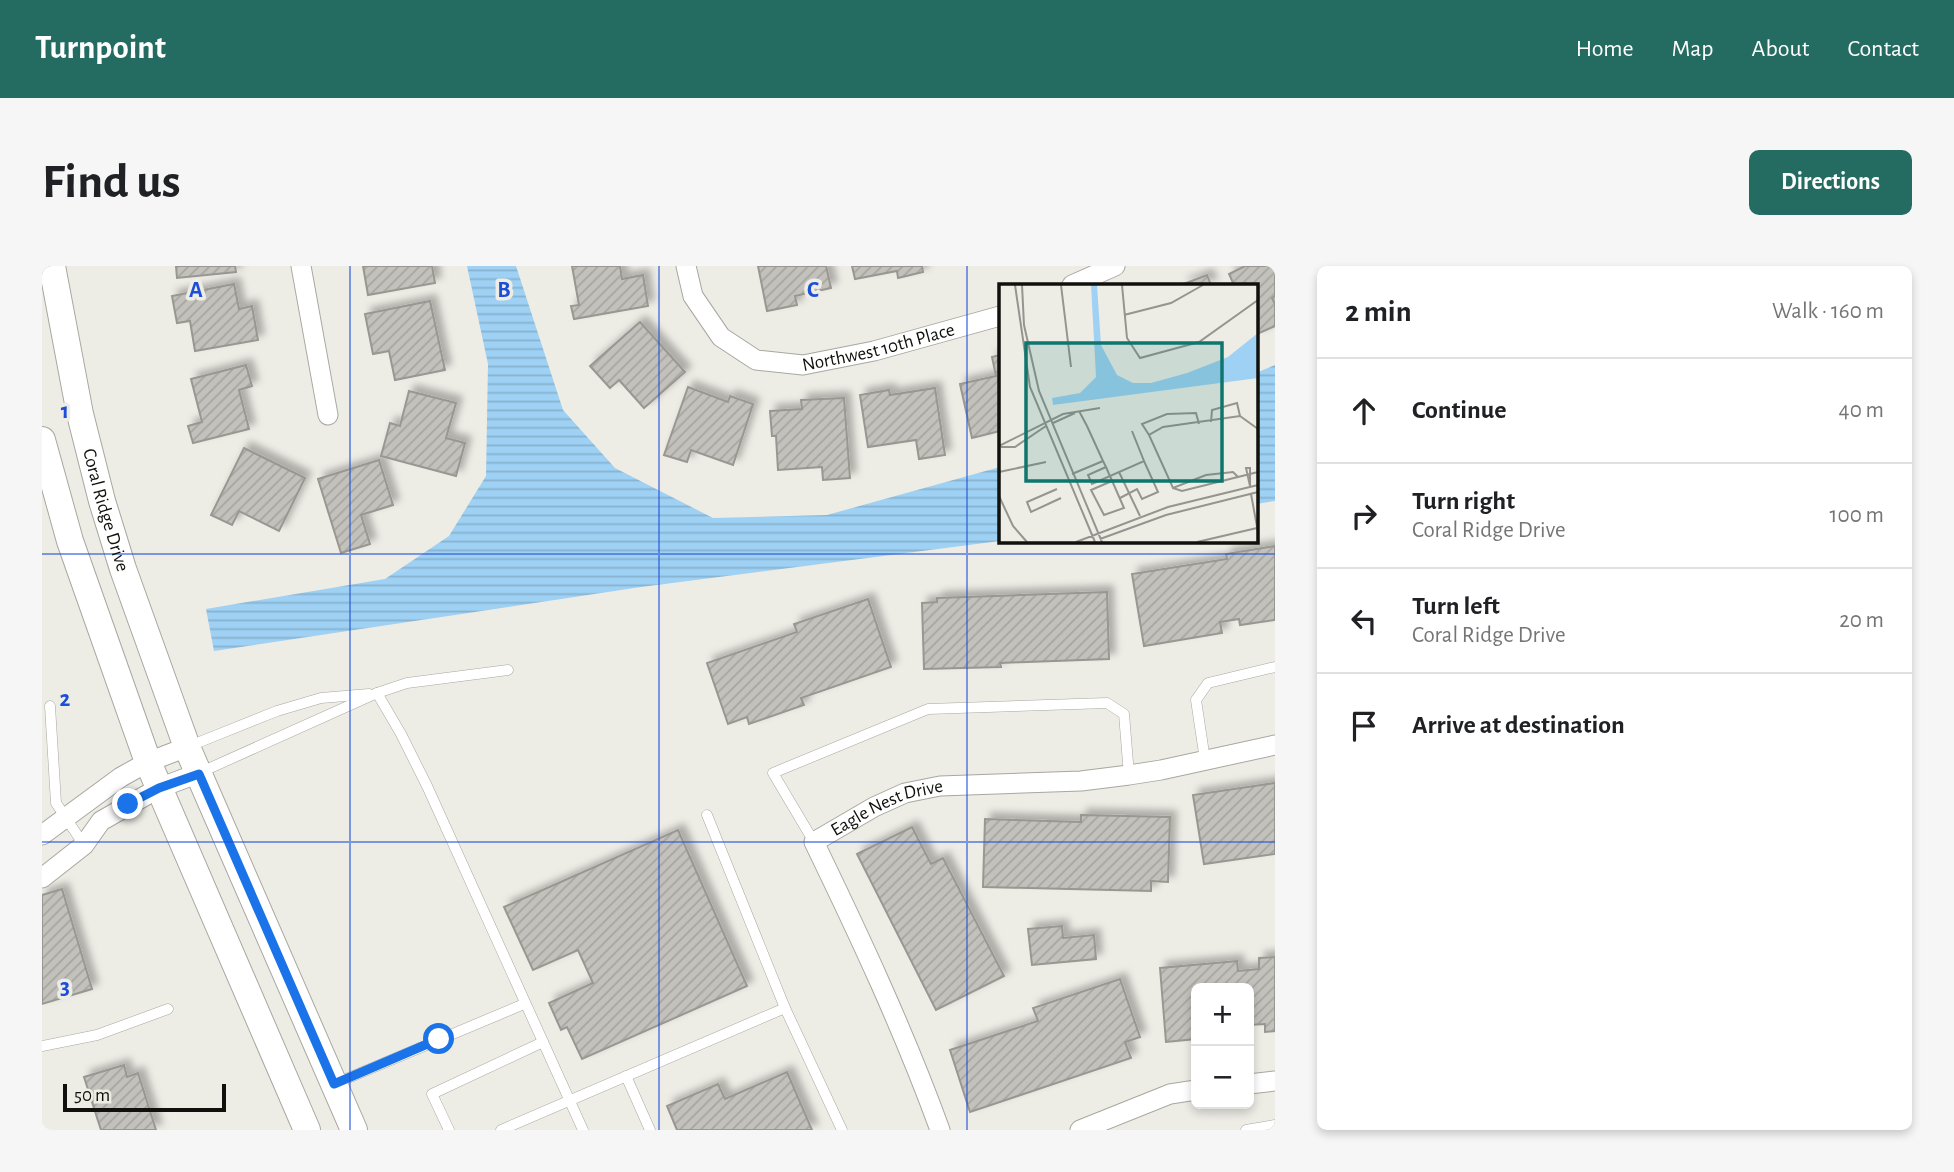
<!DOCTYPE html>
<meta charset="utf-8">
<style>
:root{--surface:#fff;--page:#f6f6f6;--text:#202124;--muted:#757577;--line:#e0e0e0;--accent:#246c62}
body{margin:0;font-family:"Alegreya Sans",sans-serif;background:var(--page);color:var(--text)}
.controls{position:absolute;right:21px;bottom:21px;display:grid;overflow:hidden;border-radius:10px;box-shadow:0 4px 10px #0003}
.controls button{width:63px;height:63px;display:grid;place-items:center;padding:0;border:0;border-bottom:2px solid var(--line);background:var(--surface);color:var(--text);font:35px sans-serif}
.scale{position:absolute;left:21px;bottom:18px;width:163px;box-sizing:border-box;padding-left:7px;border:4px solid #10100d;border-top:0;font-size:19px;line-height:24px;white-space:nowrap;color:#10100d;-webkit-text-stroke:5px #edece5;paint-order:stroke}
.stop{position:absolute;width:21px;height:21px;margin:-16px;border:5px solid #1a73e8;border-radius:50%;background:#fff}
.stop.end{background:#1a73e8;border-color:#fff;box-shadow:0 2px 7px #0008}
.list{margin:0;padding:0;list-style:none}
h2{display:flex;justify-content:space-between;align-items:center;height:91px;margin:0;padding:0 28px;font-size:30px}
h2 small{font-size:23px;font-weight:400;color:var(--muted)}
.list li{display:grid;grid-template-columns:46px 1fr auto;gap:21px;align-items:center;box-sizing:border-box;height:105px;padding:0 28px;border-top:2px solid var(--line)}
.list b{display:block;font-size:26px;white-space:nowrap}
.list p{margin:0;font-size:23px;white-space:nowrap;color:var(--muted)}
.list em{font-size:23px;font-style:normal;color:var(--muted)}
.icon{flex:none;width:38px;height:38px;fill:none;stroke:currentColor;stroke-width:2;stroke-linecap:round;stroke-linejoin:round}
.map{position:relative;flex:none;width:1233px;height:864px;overflow:hidden;border-radius:10px}
header{display:flex;align-items:center;gap:42px;box-sizing:border-box;height:98px;padding:0 35px;background:var(--accent);color:#fff}
header strong{font-size:33px}
nav{display:flex;gap:38px;margin-inline-start:auto;font-size:24px}
.intro{display:flex;align-items:center;justify-content:space-between;box-sizing:border-box;height:168px;padding:0 42px}
h1{margin:0;font-size:49px}
.button{padding:18px 32px;border-radius:10px;background:var(--accent);color:#fff;font-size:24px;font-weight:700}
main{display:flex;gap:42px;padding:0 42px}
aside{flex:1;background:var(--surface);border-radius:10px;box-shadow:0 4px 10px #0003}
.map>svg:first-child{display:block}
.water{fill:url(#water-rules)}
.building{fill:url(#building-hatch);stroke:#999791;stroke-width:2;filter:url(#shadow)}
.lines{fill:none;stroke-linecap:round;stroke-linejoin:round}
.lane-casing{stroke:#a8a7a0;stroke-width:11}
.street-casing{stroke:#a8a7a0;stroke-width:21}
.secondary-casing{stroke:#a8a7a0;stroke-width:28}
.lane{stroke:#fff;stroke-width:10}
.street{stroke:#fff;stroke-width:19}
.secondary{stroke:#fff;stroke-width:26}
.route{stroke:#1a73e8;stroke-width:9}
.grid{fill:none;stroke:#1d4ed8;stroke-width:2;stroke-opacity:0.55}
.labels{text-anchor:middle;dominant-baseline:central;stroke-width:7;stroke-linejoin:round;paint-order:stroke}
.street-label{font-size:19px;fill:#10100d;stroke:#edece5}
.inset-road{fill:none;stroke:#95948f;stroke-width:2}
.view{fill:#0f766e;fill-opacity:0.15;stroke:#0f766e;stroke-width:3.5}
.inset-edge{fill:none;stroke:#10100d;stroke-width:3.5}
.grid-label{font-size:23px;text-anchor:middle;font-weight:bold;fill:#1d4ed8;stroke:#edece5;stroke-width:7;stroke-linejoin:round;paint-order:stroke}
</style>
<header>
<strong>Turnpoint</strong>
<nav><a>Home</a><a>Map</a><a>About</a><a>Contact</a></nav>
</header>
<div class="intro"><h1>Find us</h1><a class="button">Directions</a></div>
<main>
<div class="map">
<svg width="1233" height="864" viewBox="0 0 1233 864">
<defs>
<pattern id="water-rules" width="6" height="5" patternUnits="userSpaceOnUse" patternTransform="scale(1.75)"><rect width="6" height="5" fill="#9ed1f3"/><path d="M0 2.5h6" fill="none" stroke="#87b2cf"/></pattern>
<pattern id="building-hatch" width="6" height="6" patternUnits="userSpaceOnUse" patternTransform="scale(1.75)"><rect width="6" height="6" fill="#c3c1bb"/><path d="M-1 1l2-2M0 6l6-6M5 7l2-2" fill="none" stroke="#a6a5a0"/></pattern>
<filter id="shadow"><feDropShadow dx="6" dy="-6" stdDeviation="3.5" flood-color="#0004"/></filter>
</defs>
<rect width="100%" height="100%" fill="#edece5"/>
<g class="water">
<path d="M425 0H474L521 144 573 202 671 252 785 249 958 201V275L599 321 172 385 164 343 343 313 407 270 444 210 446 98Z"/>
<path d="M1233 99V235L1214 238V107Z"/>
</g>
<g class="building">
<path d="M134 0H193L194 6 135 12Z"/>
<path d="M321 0H390L393 17 326 29Z"/>
<path d="M530 0H578L580 13 601 9 606 40 532 53 529 40 537 39Z"/>
<path d="M716 0H784L789 22 753 30 755 39 725 45Z"/>
<path d="M810 0H880L881 6 856 12 855 5 813 13Z"/>
<path d="M1203 0H1233V30L1230 32 1233 38V60L1215 68 1214 19H1192L1187 8Z"/>
<path d="M1165 9 1169 19H1139Z"/>
<path d="M192 18 197 43 210 40 216 74 153 85 148 55 135 57 130 30Z"/>
<path d="M388 35 403 104 353 114 347 85 331 88 323 48Z"/>
<path d="M598 56 643 106 602 142 577 114 568 122 548 100Z"/>
<path d="M958 89V165L930 172 918 118 954 110 950 91Z"/>
<path d="M204 99 210 120 197 124 207 163 151 177 146 160 160 156 149 113Z"/>
<path d="M646 121 686 136 688 130 711 138 691 199 649 184 645 196 622 189Z"/>
<path d="M893 122 903 189 877 193 874 174 826 181 818 129 847 124 848 129Z"/>
<path d="M367 125 414 137 404 172 423 177 414 210 339 190 348 157 358 160Z"/>
<path d="M802 132 808 212 781 214 780 201 736 204 734 170H730L728 145 760 143 759 134Z"/>
<path d="M202 182 263 212 237 265 197 245 190 259 169 249Z"/>
<path d="M337 194 351 239 319 249 328 278 299 287 276 213Z"/>
<path d="M1233 280V354L1198 359 1197 353 1178 356 1180 367 1102 380 1090 308 1185 293 1184 288Z"/>
<path d="M1065 326 1067 393 958 397 959 401 882 403 880 337 895 336V332Z"/>
<path d="M826 333 849 401 759 432 762 439 707 458 705 451 686 458 665 397 755 366 752 358Z"/>
<path d="M1233 517V588L1162 598 1151 529Z"/>
<path d="M1039 549 1128 551 1126 616 1109 615V625L941 621 943 553 1039 556Z"/>
<path d="M870 561 889 598 901 592 962 710 894 744 815 588Z"/>
<path d="M636 564 705 720 540 793 525 761 519 764 507 737 551 717 536 684 491 704 462 641Z"/>
<path d="M20 623 50 723 0 738V629Z"/>
<path d="M1020 660 1021 672 1052 669 1054 693 990 699 986 663Z"/>
<path d="M1233 691V765L1223 766V758L1207 759V722H1154V773L1124 776 1118 702 1195 695 1196 705 1217 703V692Z"/>
<path d="M1078 713 1098 771 1083 776 1089 792 928 846 908 784 996 755 991 742Z"/>
<path d="M82 799 85 811 96 807 114 864H59L42 811Z"/>
<path d="M745 806 770 864H635L625 840 676 818 683 833Z"/>
</g>
<g class="lines">
<defs>
<g id="lane">
<path d="M335 427 359 468 385 520 541 864"/>
<path d="M8 440 14 537 42 579"/>
<path d="M145 481 235 445 279 432 327 428"/>
<path d="M1163 494 1154 434 1166 417 1233 401"/>
<path d="M157 507 335 427 365 417 466 404"/>
<path d="M665 549 743 742"/>
<path d="M772 576 731 507 886 443 1065 437 1082 448 1087 509"/>
<path d="M0 780 55 769 126 743"/>
<path d="M584 810 608 864"/>
<path d="M292 818 482 738"/>
<path d="M407 864 390 828 501 776"/>
<path d="M459 864 743 742 800 864"/>
<path d="M1204 864 1233 859"/>
</g>
<g id="street">
<path d="M259 0 286 149"/>
<path id="s1" d="M644 0 651 30 679 71 714 94 761 99 832 85 958 50"/>
<path d="M1030 19 1073 0"/>
<path d="M0 569 79 511 106 496 145 481"/>
<path d="M0 612 42 579 59 555 117 522 157 507"/>
<path d="M1207 818 1233 815"/>
<path id="s2" d="M898 864C862 765 818 671 772 576L832 541 863 527 898 520 1039 515 1087 509 1119 504 1233 479"/>
<path d="M1038 864 1128 828 1154 824"/>
</g>
<g id="secondary">
<path id="s3" d="M10 0 38 148 60 235 81 303 145 481 312 864"/>
<path d="M0 174 28 275 106 496 265 864"/>
</g>
</defs>
<use href="#lane" class="lane-casing"/>
<use href="#street" class="street-casing"/>
<use href="#secondary" class="secondary-casing"/>
<use href="#lane" class="lane"/>
<use href="#street" class="street"/>
<use href="#secondary" class="secondary"/>
</g>
<g class="lines">
<path class="route" d="M86 538 117 522 157 508 292 818 397 773"/>
</g>
<path class="grid" d="M308 0V864M617 0V864M925 0V864M0 288H1233M0 576H1233"/>
<g class="labels">
<g class="street-label">
<text stroke="none"><textPath href="#s1" startOffset="247">Northwest 10th Place</textPath></text>
<text stroke="none"><textPath href="#s3" startOffset="250">Coral Ridge Drive</textPath></text>
<text stroke="none"><textPath href="#s2" startOffset="396">Eagle Nest Drive</textPath></text>
</g>
</g>
<g transform="translate(957 18)">
<rect width="259" height="259" fill="#edece5"/>
<path d="M92 1H98L102 61 118 91 134 99H152L188 89 229 73 259 49V94L54 121 53 114 81 109 97 93Z" fill="#9ed1f3"/>
<path class="inset-road" d="M16 1 31 103 96 258M23 1 25 41 40 107 103 258M62 1 72 83M123 1 128 54 141 74 200 58 259 16M125 31 172 19 204 1M80 127 88 142 104 177 107 183 110 190 111 192 125 224 105 231 92 206 113 197M212 138 213 126 238 119 241 132M54 139 76 129M133 147 145 177M150 151 143 140 168 130 197 129 200 140M0 162 64 130 101 124M2 163H16L47 142M107 183 89 191 93 200 145 177 159 208 143 215 138 205 121 214M0 188 47 178M120 188 141 232M73 190 104 177M239 193 234 188 207 191 174 204 150 151 164 143 241 132 259 145M251 202 247 184H251V203M174 204 183 207 259 188M58 205 28 218 32 228 62 214M252 210 259 248M0 212 14 242 28 258M101 255 167 231 259 208M77 258 169 223 259 201M198 258 258 244"/>
<path class="view" d="M27 59H223V197H27Z"/>
<rect width="259" height="259" class="inset-edge"/>
</g>
<g class="grid-label">
<text x="154" y="31">A</text>
<text x="462" y="31">B</text>
<text x="771" y="31">C</text>
<text x="23" y="152">1</text>
<text x="23" y="440">2</text>
<text x="23" y="728">3</text>
</g>
</svg>
<div class="controls">
<button>+</button>
<button>−</button>
</div>
<div class="scale">50 m</div>
<div class="stop" style="left:397px;top:773px"></div>
<div class="stop end" style="left:86px;top:538px"></div>
</div>
<aside>
<h2>2 min<small>Walk · 160 m</small></h2>
<ul class="list">
<li><svg class="icon" aria-label="ahead" viewBox="0 0 24 24"><path d="M12 20V5M6 11l6-6 6 6"/></svg><div><b>Continue</b></div><em>40 m</em></li>
<li><svg class="icon" aria-label="right" viewBox="0 0 24 24"><path d="M7 20v-9h11M14 6l5 5-5 5"/></svg><div><b>Turn right</b><p>Coral Ridge Drive</p></div><em>100 m</em></li>
<li><svg class="icon" aria-label="left" viewBox="0 0 24 24"><path d="M17 20v-9H6M10 6l-5 5 5 5"/></svg><div><b>Turn left</b><p>Coral Ridge Drive</p></div><em>20 m</em></li>
<li><svg class="icon" aria-label="arrive" viewBox="0 0 24 24"><path d="M6 21V4h12l-3 4 3 4H6"/></svg><div><b>Arrive at destination</b></div></li>
</ul>
</aside>
</main>
